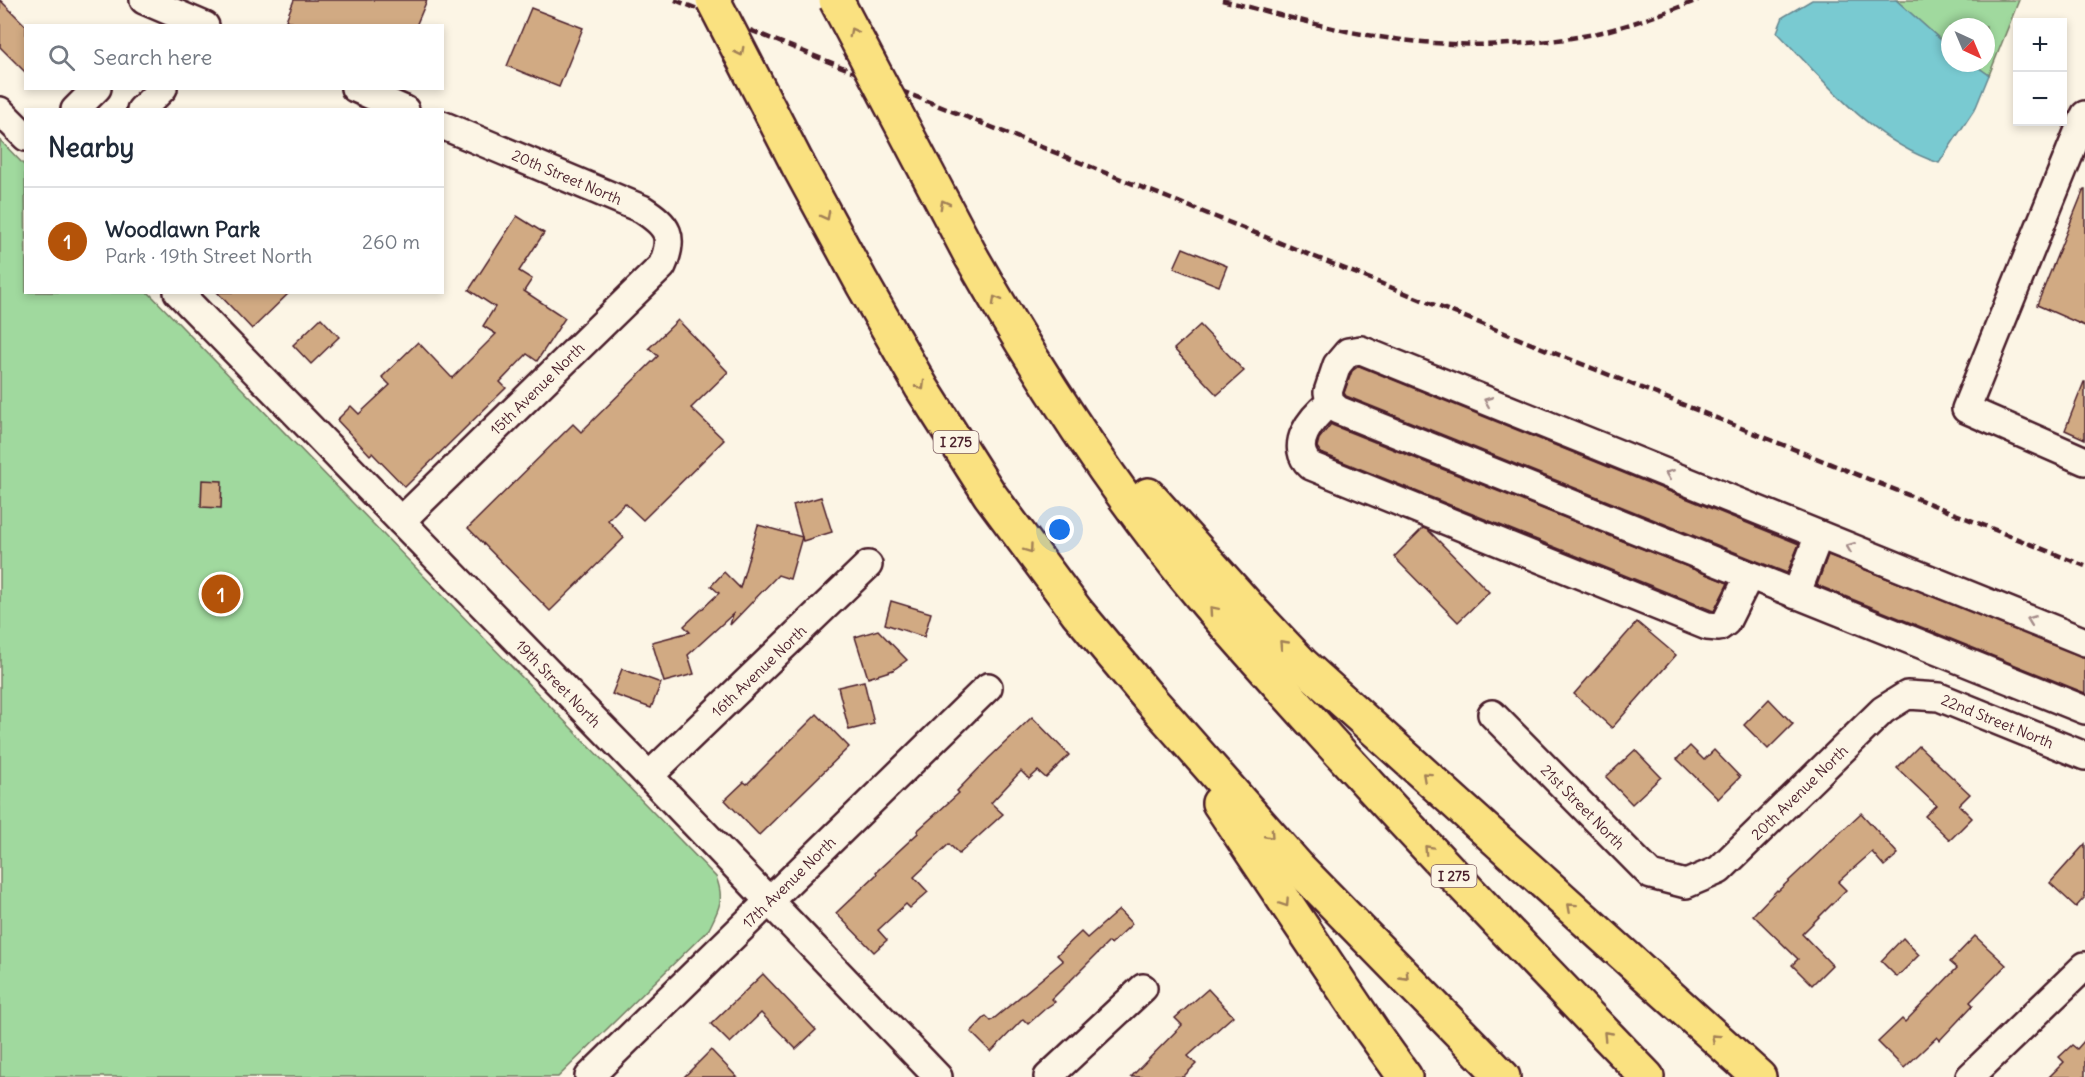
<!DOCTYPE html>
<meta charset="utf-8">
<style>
:root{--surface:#fff;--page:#f2f2f3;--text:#1f2937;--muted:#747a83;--line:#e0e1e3;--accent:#b45309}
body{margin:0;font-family:Delius,sans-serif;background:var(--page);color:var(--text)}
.controls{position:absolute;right:18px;top:18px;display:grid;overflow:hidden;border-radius:0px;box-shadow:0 3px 9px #0003}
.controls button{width:54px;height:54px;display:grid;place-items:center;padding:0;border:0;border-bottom:2px solid var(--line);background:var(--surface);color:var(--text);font:30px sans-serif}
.compass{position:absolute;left:1941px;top:18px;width:54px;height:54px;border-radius:50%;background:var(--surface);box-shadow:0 3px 9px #0003;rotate:136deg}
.you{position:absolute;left:1060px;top:530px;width:21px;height:21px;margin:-15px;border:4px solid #fff;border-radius:50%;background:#1a73e8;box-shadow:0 0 0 9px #1a73e833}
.badge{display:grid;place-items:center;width:39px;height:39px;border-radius:50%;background:var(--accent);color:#fff;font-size:20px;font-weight:700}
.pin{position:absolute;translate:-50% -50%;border:3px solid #fff;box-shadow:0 2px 6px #0006}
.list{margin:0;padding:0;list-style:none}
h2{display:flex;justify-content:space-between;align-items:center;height:78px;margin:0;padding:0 24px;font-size:26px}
h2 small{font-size:20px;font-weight:400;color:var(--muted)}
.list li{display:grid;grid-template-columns:39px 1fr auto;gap:18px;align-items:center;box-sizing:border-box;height:108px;padding:0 24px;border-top:2px solid var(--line)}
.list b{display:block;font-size:22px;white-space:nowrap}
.list p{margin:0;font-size:20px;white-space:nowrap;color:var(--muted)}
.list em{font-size:20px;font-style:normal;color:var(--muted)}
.icon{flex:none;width:33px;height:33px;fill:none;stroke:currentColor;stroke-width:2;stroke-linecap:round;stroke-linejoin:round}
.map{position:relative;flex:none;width:2085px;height:1077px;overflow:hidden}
.search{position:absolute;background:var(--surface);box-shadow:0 3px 9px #0003;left:24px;top:24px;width:420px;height:66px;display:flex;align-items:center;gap:15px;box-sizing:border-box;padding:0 21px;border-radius:0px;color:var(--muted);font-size:22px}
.panel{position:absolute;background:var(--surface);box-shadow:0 3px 9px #0003;left:24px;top:108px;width:420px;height:186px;border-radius:0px}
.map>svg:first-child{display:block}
.green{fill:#a0d99e;stroke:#757c64;stroke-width:1.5}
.water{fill:#79cad1;stroke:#66868f;stroke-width:1.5}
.building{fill:#d1aa83;stroke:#4a1f2b;stroke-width:1.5}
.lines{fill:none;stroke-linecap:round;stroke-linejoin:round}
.minor-casing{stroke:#4a1f2b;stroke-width:32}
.highway-casing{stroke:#4a1f2b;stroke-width:38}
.minor{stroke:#fcf5e5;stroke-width:27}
.highway{stroke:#fae180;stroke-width:33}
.rail{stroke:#4a1f2b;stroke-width:4.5;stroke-dasharray:9 4.5;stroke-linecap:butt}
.highway-bridge-casing{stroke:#4a1f2b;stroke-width:38;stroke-linecap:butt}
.highway-bridge{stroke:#fae180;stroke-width:33}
.oneway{stroke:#a28056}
.oneway2{stroke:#a38a88}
.labels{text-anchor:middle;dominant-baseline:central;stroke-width:6;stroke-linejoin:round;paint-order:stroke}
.shield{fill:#fcf5e5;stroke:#7f5f63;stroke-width:1.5}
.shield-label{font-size:14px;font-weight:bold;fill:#4a1f2b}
.street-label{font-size:15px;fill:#4a1f2b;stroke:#fcf5e5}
</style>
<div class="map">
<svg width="2085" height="1077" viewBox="0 0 2085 1077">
<rect width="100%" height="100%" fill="#fcf5e5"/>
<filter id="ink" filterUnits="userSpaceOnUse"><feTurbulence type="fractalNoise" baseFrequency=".0167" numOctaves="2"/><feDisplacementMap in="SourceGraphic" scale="12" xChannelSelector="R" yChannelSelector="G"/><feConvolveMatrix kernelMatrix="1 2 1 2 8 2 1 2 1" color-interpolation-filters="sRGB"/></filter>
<g filter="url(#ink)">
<g class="green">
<path d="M1896 0H2019L1989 75 1972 63H1986V27H1950V48Z"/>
<path d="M0 140 25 166 26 292 149 293 716 877C725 899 719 909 709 929L558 1077H0Z"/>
</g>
<path class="water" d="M1812 0H1896L1950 48V63H1972L1989 75 1976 107 1939 163C1873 142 1824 81 1777 32L1783 17Z"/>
<g class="building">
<path d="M0 0 26 26V73L0 47Z"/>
<path d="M294 0H427L416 26H301L286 20Z"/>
<path d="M531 8 583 28 559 87 507 66Z"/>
<path d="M2084 189H2085V326L2037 305Z"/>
<path d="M517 216 544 233 519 271 532 279 524 291 565 318 537 361 527 354 500 382 506 388 405 487 372 453 370 455 337 420 351 406 359 414 390 385 382 377 418 342 452 378 496 334 483 326 495 307 469 290Z"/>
<path d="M1183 248 1227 266 1219 286 1174 268Z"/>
<path d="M217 292H290L252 329Z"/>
<path d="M321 318 339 337 311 364 293 345Z"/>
<path d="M678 320 728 372 691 408 724 440 643 520 625 503 608 520 624 538 550 611 468 528 573 424 581 432 658 356 649 348Z"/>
<path d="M1200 325 1244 371 1217 395 1174 349Z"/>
<path d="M1359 366 1799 544 1787 573 1346 396 1344 393 1352 371Z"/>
<path d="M2084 382H2085V439L2065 430Z"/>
<path d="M1331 424 1332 425 1728 583 1714 611 1711 610 1321 453 1317 447 1319 439Z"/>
<path d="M202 480 222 481 221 508 201 507Z"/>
<path d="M821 497 832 532 803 541 793 505Z"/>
<path d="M758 525 802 537 790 579 778 575 730 625 733 614 688 655 694 674 664 682 652 642 690 632 684 626 719 593 711 586 724 572 740 588Z"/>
<path d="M1423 528 1428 530 1489 592 1458 622 1394 557Z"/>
<path d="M1828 555 2085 657V693L1817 585Z"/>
<path d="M891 601 931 613 924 637 885 624Z"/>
<path d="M1637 622 1676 655 1612 728 1574 694Z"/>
<path d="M878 630 907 660 893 670 868 678 855 637Z"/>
<path d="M622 669 661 683 651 708 612 694Z"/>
<path d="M864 681 874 724 849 730 838 687Z"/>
<path d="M1769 699 1793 724 1768 749 1744 725Z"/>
<path d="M817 714 849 747 759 835 725 800 744 782 747 784Z"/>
<path d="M1032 717 1069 755 1046 778 1038 771 1029 779 1021 771 991 803 1003 814 959 854 949 844 914 877 928 892 910 908 906 904 878 930 887 940 874 952 836 913 877 874 876 872 918 833 917 831 959 793 957 791 989 758Z"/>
<path d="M1690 746 1704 760 1714 750 1740 777 1718 799 1677 759Z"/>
<path d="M1919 746 1970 794 1959 805 1972 818 1950 840 1925 816 1936 805 1897 768Z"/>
<path d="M1635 750 1661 777 1632 804 1606 777Z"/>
<path d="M1861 813 1898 854 1884 866 1872 852 1838 882 1846 890 1802 934 1832 965 1812 985 1792 965 1798 959 1753 915 1777 890 1778 891Z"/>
<path d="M2085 844V897L2076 907 2050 883Z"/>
<path d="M1119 910 1132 924 1111 944 1109 942 1052 999 1055 1002 1046 1008 1028 1024 1023 1019 991 1052 971 1032 986 1016 991 1021 1063 961 1057 955 1081 932 1087 938Z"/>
<path d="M1975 936 2006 965 1970 1002 1973 1005 1940 1040 1937 1037 1904 1068 1878 1042 1902 1019 1905 1022 1957 968 1950 962Z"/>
<path d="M1903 938 1919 955 1897 977 1881 961Z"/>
<path d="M763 974 816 1030 796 1049 761 1013 730 1043 711 1024Z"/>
<path d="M1208 989 1233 1016 1188 1056 1196 1064 1183 1077H1131L1182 1025 1175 1018Z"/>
<path d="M2085 1040V1077H2049L2064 1062 2059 1057 2072 1045 2077 1049Z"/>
<path d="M711 1050 737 1077H684Z"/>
</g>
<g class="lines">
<defs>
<g id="minor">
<path d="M144 0 205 26"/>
<path d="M355 88 405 110"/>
<path d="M75 110 97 88"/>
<path d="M141 110 163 88"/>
<path d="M0 111 26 137"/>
<path d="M2085 115 1966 409 2085 461"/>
<path id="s1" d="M178 292 649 776 938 1077"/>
<path d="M1330 403C1311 418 1288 446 1311 466L1707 626 1719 627 1726 622 1749 576"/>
<path id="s2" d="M401 521 662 266C675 236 668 226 642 209L442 125"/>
<path d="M1796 595 1819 535"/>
<path d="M2085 642 1361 350 1348 352 1337 365 1328 392 1330 403 1338 410 2085 710"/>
<path id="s3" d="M1492 714 1651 875 1686 884 1719 870 1883 710 1907 695 1939 697 2085 756"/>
<path id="s4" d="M649 776 868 565"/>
<path id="s5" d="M589 1077 988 687"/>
<path d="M1048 1077 1143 988"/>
<path d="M1970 1077 2085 966"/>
</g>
<g id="highway">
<path d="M798 165 862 283 922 388 990 495 1077 612 1148 697 1297 866 1503 1077"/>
<path d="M971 256C1040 377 1116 495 1206 602 1244 647 1284 690 1323 734 1429 851 1538 964 1647 1077"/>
<path d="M1148 495 1253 612 1302 664 1759 1077"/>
<path d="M1219 803 1372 1031 1405 1077"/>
</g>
</defs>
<use href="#minor" class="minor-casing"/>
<use href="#highway" class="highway-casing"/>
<use href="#minor" class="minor"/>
<use href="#highway" class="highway"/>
<g class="rail">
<path d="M675 0 2085 566"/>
<path d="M1222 0C1265 11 1308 23 1351 32 1427 47 1517 50 1593 34 1629 26 1664 13 1698 0"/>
</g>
<defs>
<g id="highway-bridge">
<path d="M713 0 798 165"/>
<path d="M836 0 971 256"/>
</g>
</defs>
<use href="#highway-bridge" class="highway-bridge-casing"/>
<use href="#highway-bridge" class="highway-bridge"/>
</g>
<defs><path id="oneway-chevron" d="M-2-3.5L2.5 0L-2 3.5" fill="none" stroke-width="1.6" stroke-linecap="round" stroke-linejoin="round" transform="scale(1.5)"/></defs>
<g class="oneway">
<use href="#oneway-chevron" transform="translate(853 32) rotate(-118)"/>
<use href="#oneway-chevron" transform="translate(740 52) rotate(63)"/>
<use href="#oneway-chevron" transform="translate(944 204) rotate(-118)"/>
<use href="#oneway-chevron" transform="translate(826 216) rotate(62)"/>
<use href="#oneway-chevron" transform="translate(996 300) rotate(-120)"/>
<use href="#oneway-chevron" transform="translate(921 386) rotate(59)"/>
<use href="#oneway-chevron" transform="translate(1029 549) rotate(54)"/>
<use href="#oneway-chevron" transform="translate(1213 610) rotate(-131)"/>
<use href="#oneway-chevron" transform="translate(1283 644) rotate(-134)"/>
<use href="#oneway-chevron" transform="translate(1426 776) rotate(-138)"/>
<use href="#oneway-chevron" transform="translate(1270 835) rotate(48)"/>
<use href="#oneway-chevron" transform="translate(1428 849) rotate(-133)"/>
<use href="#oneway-chevron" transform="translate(1285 903) rotate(56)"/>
<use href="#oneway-chevron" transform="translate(1571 907) rotate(-138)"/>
<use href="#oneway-chevron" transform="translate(1405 976) rotate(46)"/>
<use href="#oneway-chevron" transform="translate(1607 1035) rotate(-134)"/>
<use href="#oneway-chevron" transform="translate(1715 1038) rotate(-138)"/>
</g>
<g class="oneway2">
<use href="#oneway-chevron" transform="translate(1488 401) rotate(-158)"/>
<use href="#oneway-chevron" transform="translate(1669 474) rotate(-158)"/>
<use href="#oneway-chevron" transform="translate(1850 547) rotate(-158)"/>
<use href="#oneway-chevron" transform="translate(2031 620) rotate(-159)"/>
</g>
</g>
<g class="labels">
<g class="shield">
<rect x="933.5" y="431" width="45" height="22" rx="4.5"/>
<rect x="1431.5" y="865" width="45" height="22" rx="4.5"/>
</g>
<g class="shield-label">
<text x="956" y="442">I 275</text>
<text x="1454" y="876">I 275</text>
</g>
<g class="street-label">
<text transform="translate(567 177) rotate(23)">20th Street North</text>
<text stroke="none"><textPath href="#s2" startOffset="190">15th Avenue North</textPath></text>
<text stroke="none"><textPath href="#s4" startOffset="152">16th Avenue North</textPath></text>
<text stroke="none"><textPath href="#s1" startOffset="546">19th Street North</textPath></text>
<text stroke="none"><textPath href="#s3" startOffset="651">22nd Street North</textPath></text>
<text stroke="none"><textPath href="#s3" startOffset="410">20th Avenue North</textPath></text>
<text stroke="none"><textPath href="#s3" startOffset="130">21st Street North</textPath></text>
<text stroke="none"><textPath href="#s5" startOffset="279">17th Avenue North</textPath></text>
</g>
</g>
</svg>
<div class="controls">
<button>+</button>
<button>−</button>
</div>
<svg class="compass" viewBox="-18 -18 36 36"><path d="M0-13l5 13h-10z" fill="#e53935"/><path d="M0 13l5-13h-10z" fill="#747a83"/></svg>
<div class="you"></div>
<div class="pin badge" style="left:221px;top:594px">1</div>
<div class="search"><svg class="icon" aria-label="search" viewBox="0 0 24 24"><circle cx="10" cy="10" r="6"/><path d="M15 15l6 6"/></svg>Search here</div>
<section class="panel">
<h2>Nearby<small></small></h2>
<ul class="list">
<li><span class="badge">1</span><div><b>Woodlawn Park</b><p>Park · 19th Street North</p></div><em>260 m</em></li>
</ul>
</section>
</div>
